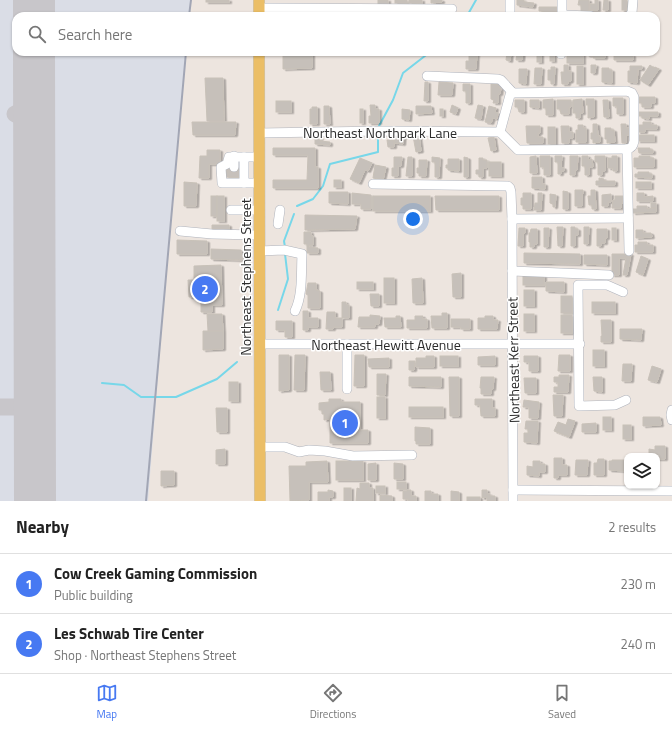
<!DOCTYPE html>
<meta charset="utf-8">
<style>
:root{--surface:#fff;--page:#f2f2f2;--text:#222;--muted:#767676;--line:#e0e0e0;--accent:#4779f2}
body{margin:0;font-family:"Titillium Web",sans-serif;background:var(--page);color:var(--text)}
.controls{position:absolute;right:12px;bottom:12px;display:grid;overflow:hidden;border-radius:8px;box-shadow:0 1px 3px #0004}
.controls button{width:36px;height:36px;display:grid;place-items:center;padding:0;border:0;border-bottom:1px solid var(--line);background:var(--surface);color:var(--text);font:20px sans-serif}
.you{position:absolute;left:413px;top:219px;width:14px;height:14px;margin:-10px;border:3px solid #fff;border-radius:50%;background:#1a73e8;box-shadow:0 0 0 6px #1a73e833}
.badge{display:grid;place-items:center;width:26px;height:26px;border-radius:50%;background:var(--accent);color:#fff;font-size:13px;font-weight:700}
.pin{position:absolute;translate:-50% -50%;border:2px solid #fff;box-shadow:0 1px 4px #0006}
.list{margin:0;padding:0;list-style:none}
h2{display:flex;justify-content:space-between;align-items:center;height:52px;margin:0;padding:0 16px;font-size:17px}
h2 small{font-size:13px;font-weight:400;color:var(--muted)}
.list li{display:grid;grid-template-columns:26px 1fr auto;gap:12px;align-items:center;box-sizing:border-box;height:60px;padding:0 16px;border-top:1px solid var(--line)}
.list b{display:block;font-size:15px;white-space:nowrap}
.list p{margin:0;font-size:13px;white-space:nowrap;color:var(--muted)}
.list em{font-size:13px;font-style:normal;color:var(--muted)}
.icon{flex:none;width:22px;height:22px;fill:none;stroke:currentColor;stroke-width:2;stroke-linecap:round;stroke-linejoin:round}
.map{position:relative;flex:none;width:672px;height:501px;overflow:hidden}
.search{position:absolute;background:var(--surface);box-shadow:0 1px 3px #0004;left:12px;right:12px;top:12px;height:44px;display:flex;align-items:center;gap:10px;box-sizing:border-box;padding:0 14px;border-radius:12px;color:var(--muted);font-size:15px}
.sheet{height:172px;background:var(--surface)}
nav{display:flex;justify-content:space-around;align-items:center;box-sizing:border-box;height:56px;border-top:1px solid var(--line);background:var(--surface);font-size:11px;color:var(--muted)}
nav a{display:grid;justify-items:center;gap:2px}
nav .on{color:var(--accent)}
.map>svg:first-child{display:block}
.airport{fill:#dadde6}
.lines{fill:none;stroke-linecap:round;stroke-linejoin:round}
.stream{stroke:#77d7e9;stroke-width:2}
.taxiway{stroke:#c8c6ca;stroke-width:17}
.runway{stroke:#c8c6ca;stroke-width:42}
.building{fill:#c6c0ba;stroke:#c8c1b8;filter:url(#shadow)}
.minor-tunnel{stroke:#c6c0bb;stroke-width:9;stroke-dasharray:9 4.5;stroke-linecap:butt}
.minor-casing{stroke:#afb3bc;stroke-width:10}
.major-casing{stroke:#c4c4c4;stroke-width:12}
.minor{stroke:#fff;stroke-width:9}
.major{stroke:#ebbe66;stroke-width:11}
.rail{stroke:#a2a6b5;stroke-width:2}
.labels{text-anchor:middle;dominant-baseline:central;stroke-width:3;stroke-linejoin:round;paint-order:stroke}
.street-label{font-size:14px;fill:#2c2c2c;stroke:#fff}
</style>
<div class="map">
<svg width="672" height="501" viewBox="0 0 672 501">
<defs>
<filter id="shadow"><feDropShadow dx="2.5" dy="1.5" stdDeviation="0" flood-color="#0004"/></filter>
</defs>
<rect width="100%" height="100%" fill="#ede5df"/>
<path class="airport" d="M0 0H191L189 16H16V52H186L173 188 148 501H0Z"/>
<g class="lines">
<g class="stream">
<path d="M467 16 476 0"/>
<path d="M379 126 393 100 403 73 430 52"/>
<path d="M297 206 313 199 323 186 330 164 378 152V137"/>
<path d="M285 247 284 241 294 214"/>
<path d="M278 310 288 279 285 254"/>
<path d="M102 383 124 385 141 397H176L217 379 237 362"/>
</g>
<g class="taxiway">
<path d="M34 88C31 103 29 108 15 114 29 119 31 127 34 141"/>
<path d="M35 380C32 393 30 401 17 407 30 413 32 420 35 433"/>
<path d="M0 407H17"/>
</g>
<g class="runway">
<path d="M34 16V0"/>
<path d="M34 52 35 501"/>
</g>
</g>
<g class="building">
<rect x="206" y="0" width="23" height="2"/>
<rect x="378" y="0" width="10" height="5"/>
<rect x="395" y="0" width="12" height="3"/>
<rect x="409" y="0" width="13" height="3"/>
<path d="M431 0H442V2L431 3Z"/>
<path d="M517 0H524V2L534 3 533 7 517 5Z"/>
<path d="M579 0H589V11H581V5H578Z"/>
<path d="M595 0H598V10H590V4H595Z"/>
<path d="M604 0H608V10H603Z"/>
<rect x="622" y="0" width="5" height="10"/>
<path d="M539 7H557V16H551V13H543V11H539Z"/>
<path d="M283 52H312V68L283 69Z"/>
<path d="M507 52H514L513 54 511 53 510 61 506 60Z"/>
<path d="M517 52H523L522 60H516Z"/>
<rect x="537" y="52" width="4" height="10"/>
<rect x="550" y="52" width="4" height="9"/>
<path d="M587 52H605V58H593V56L587 55Z"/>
<path d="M469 53H477L476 69H466V61H469Z"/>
<path d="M617 53H623V55H633V60H614V56H617Z"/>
<rect x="567" y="54" width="16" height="9"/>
<path d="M564 65H568V71H571V81L568 82V84H562L561 72H564Z"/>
<path d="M591 65H596L595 73H591Z"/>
<path d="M650 65 654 68 655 67 659 69 648 85 640 80Z"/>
<rect x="577" y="66" width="6" height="18"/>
<path d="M630 66H642V69H638L637 83 628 82V71H630Z"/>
<path d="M551 67H555L554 84H551V80H548V70H551Z"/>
<path d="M535 68H542L541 84H534Z"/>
<path d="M602 68H609V70H612V83L602 82Z"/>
<path d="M519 69H527L526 84 519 83Z"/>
<path d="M205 78H223L224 121H207Z"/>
<path d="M425 82H428V101H424Z"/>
<path d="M439 82 453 83 452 95H438Z"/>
<path d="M463 84H470V103H466V91H463Z"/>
<path d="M491 84H499V88H501L500 94H498V103H493L494 100 491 99Z"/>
<path d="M639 97H655V103H651V107H642V103H639Z"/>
<path d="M613 98H623V114H617V106H613Z"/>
<path d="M553 99V115H546V108H543V100Z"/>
<path d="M582 99 583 113H580V118H576V113H573V100Z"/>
<path d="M586 99H594V117L588 118V105H586Z"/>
<path d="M515 100H524V112H519L518 107H515Z"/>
<path d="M530 100H539V108L530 107Z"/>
<path d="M557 100H571V107H569V114H561L560 109H557Z"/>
<path d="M603 100H608L609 117H604Z"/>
<rect x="276" y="101" width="15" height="11"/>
<path d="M370 105H375V109H379V123H369V116H371Z"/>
<path d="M452 105 458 108 456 114 450 112Z"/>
<path d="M478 105 483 106 481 119 475 118Z"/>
<path d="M324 106H329L330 124H324Z"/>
<path d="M416 106H431L432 113 416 114Z"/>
<path d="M489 106 496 108 495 112 498 113 497 119 493 118 491 123 485 122Z"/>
<path d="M312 107H317V124H310V109H312Z"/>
<rect x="360" y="109" width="3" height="14"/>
<path d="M402 109 410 110 409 120 402 119Z"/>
<rect x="440" y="109" width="3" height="7"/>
<path d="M639 112H658V116H649V119L642 118V116H639Z"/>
<path d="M192 122H236L235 135H193Z"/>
<path d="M643 122H651V125H657V129H645V132H638V125H643Z"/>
<path d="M593 124H597L598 136H600V142L593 143V139H591V133H593Z"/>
<path d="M621 124H626V128H629V135H626V143H622Z"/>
<path d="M578 125H583V128H586V142H576V130H578Z"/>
<path d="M526 126H540V133H538V137H543V143H527Z"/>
<path d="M561 126H569V132H573V138H569V143H562Z"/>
<rect x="548" y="127" width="7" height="17"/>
<path d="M605 128H611V130H614L615 142 607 143V139H605Z"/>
<path d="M394 133H404L403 144 394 143Z"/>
<path d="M419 135 421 151 416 152 413 136Z"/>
<rect x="638" y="135" width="16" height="6"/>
<path d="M494 137 496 150 491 151 488 138Z"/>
<path d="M315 138H321L320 141 330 142V145L315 144Z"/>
<path d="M387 140H394V147H388Z"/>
<path d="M273 148H315V167H318V188H273V180H307L308 155H273Z"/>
<path d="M638 148H650V150H653V153H639Z"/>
<path d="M207 150H220V164H209V178H199L200 156H207Z"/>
<path d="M536 156 537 173H530V157Z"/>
<path d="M540 156H550V175H544V167H540Z"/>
<path d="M555 156H562L561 167 564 168V171H561V174H558V162H555Z"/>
<path d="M570 156H578L577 170H575V175H570Z"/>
<path d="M582 156H588V160L592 159 593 167H589V175H585V166H582Z"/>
<path d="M595 156H605V171H602V175H598V162H595Z"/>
<path d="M612 156H617V171H613V168H608V158H612Z"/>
<path d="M639 156H650V158H654V167H634V158H639Z"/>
<path d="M394 157H402L401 166H398V176H392V168H394Z"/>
<path d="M408 157H412V176H406Z"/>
<path d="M432 157 440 158 439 177H435V162H432Z"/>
<path d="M464 157 468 158V177H464Z"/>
<path d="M360 158 372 163 368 171 365 170 359 183 350 179Z"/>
<path d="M479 158H483V160H487V168H483V177H479V174H476V170H479Z"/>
<path d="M448 159H459V171L448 170V168H446V165H448Z"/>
<path d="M419 160H427L426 176H419V173H417V168H419Z"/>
<rect x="489" y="162" width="12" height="14"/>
<path d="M375 165 386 167 383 180 373 178Z"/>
<rect x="226" y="167" width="17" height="10"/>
<path d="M638 172H649V174H652V178L635 177V174H638Z"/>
<path d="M532 177H542V184H545V189L532 188Z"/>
<path d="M599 178 604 179V181H615V185H596V181H599Z"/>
<rect x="334" y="180" width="7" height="7"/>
<path d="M184 182 197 183 196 206H184Z"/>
<rect x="636" y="182" width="15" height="6"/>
<path d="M575 190H583V194H582V206H575Z"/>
<path d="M591 190H595L596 209H592V205H589L588 196H591Z"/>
<path d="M563 191 568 192V209H563Z"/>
<path d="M329 192H348V204L329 203Z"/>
<path d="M352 193 371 195V209H361V204H352Z"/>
<path d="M523 193H531V209H523V205H521V198H523Z"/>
<path d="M538 193H542L541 210H534L535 203H538Z"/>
<path d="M637 193H644V197L653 196V201H637Z"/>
<path d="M550 194 556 195 555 207H553V204L550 203Z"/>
<path d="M611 194V202H608V206H602V195Z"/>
<rect x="211" y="196" width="6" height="20"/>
<rect x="217" y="196" width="7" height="25"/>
<rect x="373" y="196" width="57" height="15"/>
<path d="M435 196H499V210H436Z"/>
<path d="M615 196H623V203H621V208H612L613 200H615Z"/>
<rect x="651" y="203" width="5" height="5"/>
<path d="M637 206H647V209L656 208V212L633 213V209H637Z"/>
<path d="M305 215 357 216 355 229 305 230Z"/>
<path d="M212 225H229V231H223L222 229H212Z"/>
<path d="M557 227H563L562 246H558Z"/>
<path d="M571 227H575V229H578V235H575V246H571Z"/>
<path d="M584 227H589L588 244H584Z"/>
<path d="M519 228H525V233H523V246H518Z"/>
<path d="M544 228H549L548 247H544Z"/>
<rect x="612" y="228" width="4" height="12"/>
<path d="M531 229H537V244H534V247H530V242H529V233H530Z"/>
<path d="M597 229H607V238H605V243H601V246H597Z"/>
<path d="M636 230H643V233H651L652 237 636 238Z"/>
<path d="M304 232H311V236H313V245H309V247L318 248V253H307V244H304Z"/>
<path d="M177 240 207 241V254H177Z"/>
<path d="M638 242H647V245H653V252H635V245H638Z"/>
<path d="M211 249 241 250 242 260 211 259Z"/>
<path d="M524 253 580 254V264L524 263Z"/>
<path d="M612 254H631L627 275H623L626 258H619V275H612Z"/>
<path d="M584 255H607V265L584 264Z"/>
<path d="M641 256 648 259 643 275 636 272Z"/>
<path d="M221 265 222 305H212V312H201V297H189L188 280H194V266Z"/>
<path d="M461 273V297H453L452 274Z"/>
<rect x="523" y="276" width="21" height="9"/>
<rect x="384" y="278" width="10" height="25"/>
<path d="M422 278 423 303H413L412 279Z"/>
<rect x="357" y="282" width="16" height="7"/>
<path d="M546 282H564V292L546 291Z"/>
<path d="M308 283H316V290L320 291V308H308V295L306 294Z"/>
<rect x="524" y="290" width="10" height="16"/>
<path d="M370 294H379V306H371Z"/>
<rect x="561" y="296" width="11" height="17"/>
<path d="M342 302H346V305H349V318H342Z"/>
<rect x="592" y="302" width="23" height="11"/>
<path d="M303 311H308V318H318V327H308V330H303Z"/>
<path d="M327 312H335V318H342V327H333V329H326Z"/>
<path d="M442 313H447V328H432L431 316H442Z"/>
<path d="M207 314H222L223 331H208Z"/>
<rect x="524" y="314" width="10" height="17"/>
<path d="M370 315 380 316 379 324H375V327H358L359 317H370Z"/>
<rect x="561" y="315" width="11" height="18"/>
<path d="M396 316H400L401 327H385L384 318H396Z"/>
<path d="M415 316H423L422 319H427V328H407V320H415Z"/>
<path d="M485 316H493V320H498L497 329H478V318H485Z"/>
<path d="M451 319H470V329H461V327H451Z"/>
<path d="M601 320H611V342H601V336H602Z"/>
<path d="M276 321H292V337H285V330H276Z"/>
<path d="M620 329H642L641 340 620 339Z"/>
<path d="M203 331H223V349L203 350Z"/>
<rect x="593" y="350" width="11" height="16"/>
<path d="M279 355H289V390L279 391Z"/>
<path d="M295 355H305L304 390H294Z"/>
<path d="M355 355H364V386H354Z"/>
<path d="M559 355H570V371H558Z"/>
<path d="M426 356H434V367H416V358H426Z"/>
<rect x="440" y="356" width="18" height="10"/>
<path d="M495 356V365H478V357Z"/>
<path d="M524 356H538V371H529V362H524Z"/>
<path d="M389 358V367H369L368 359Z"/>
<path d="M409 361H415L414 370H409Z"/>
<path d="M623 364H632L631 381H622Z"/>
<path d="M652 366 661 369 657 382 648 380Z"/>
<path d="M320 372H330L331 390H321Z"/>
<path d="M377 374H386L385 395H377Z"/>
<path d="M559 375H569L568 392H554V387H558V382H554V377H559Z"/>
<path d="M409 377H441V387L409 386Z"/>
<path d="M449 377H459V416H450Z"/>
<path d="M481 377H494L493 389H491V394H481V388H480Z"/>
<path d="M593 377H602V392L594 391Z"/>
<path d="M524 378H536V393H525Z"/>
<rect x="229" y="382" width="9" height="19"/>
<path d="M553 395H563L562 416H554Z"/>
<rect x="377" y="397" width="8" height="21"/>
<path d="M329 399H341V402H360V430H368V443H330V419L324 420V414H322V410H319V403L329 402Z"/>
<path d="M475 399H492V408H495V416H481L480 405H475Z"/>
<path d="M524 400 539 402 538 418H529V407H523Z"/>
<rect x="409" y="407" width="34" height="10"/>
<path d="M216 408H227V432H217Z"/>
<rect x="603" y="417" width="8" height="13"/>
<path d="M643 417H660L661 425 643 426Z"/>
<path d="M568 419 575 421 569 437 554 431 558 422 566 425Z"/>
<path d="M526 421H538L537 443 524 442V433H528V429H525Z"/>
<path d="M596 423V432H582V424Z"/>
<rect x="623" y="425" width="8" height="14"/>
<path d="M415 427 430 428V444H416V441H415Z"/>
<path d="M655 446H665V459H657V456H649V449L655 450Z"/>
<path d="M225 449V464H216V450Z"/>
<path d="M554 458H562V465H567V475H558V478H554Z"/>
<path d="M598 459H604V475H594V463H597Z"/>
<path d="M576 460H588L587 475H575Z"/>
<path d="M612 460H625V471L609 470V461H612Z"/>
<path d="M327 461 328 482H309V500L290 501 289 466H306V462Z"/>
<rect x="336" y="461" width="27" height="19"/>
<path d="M533 461H540V464H545V472H539V476L527 475V466L533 467Z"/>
<path d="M376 463V480H368V464Z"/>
<path d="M394 463 403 464V479H394Z"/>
<path d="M161 471H174V485L161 486Z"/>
<rect x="397" y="482" width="9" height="7"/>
<path d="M360 483H369V488H373V501H356L357 488 360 489Z"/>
<rect x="376" y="486" width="9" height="7"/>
<rect x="344" y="488" width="7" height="13"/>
<path d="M328 490 333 491V497H329V501H318V492H328Z"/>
<path d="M407 490H411V496H416V501H408V499H403V491H407Z"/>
<path d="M482 490H487V494H490V496H495V501H487V497L482 498Z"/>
<path d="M425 491H431V494H438V501H425Z"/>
<path d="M451 491 459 492V501H451Z"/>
<path d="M380 495 392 496V501H380Z"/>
<rect x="467" y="497" width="13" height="4"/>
</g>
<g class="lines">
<path class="minor-tunnel" d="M234 167V177"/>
<defs>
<g id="minor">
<path d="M510 0V16"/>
<path d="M562 0V16"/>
<path d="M259 8 452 9"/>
<path d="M562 15 591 16"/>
<path d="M629 16 632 13 633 0"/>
<path d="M561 54V52"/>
<path d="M427 76 498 79 501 80 513 93"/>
<path d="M500 132 510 95 513 93 627 91 632 93 634 97V141C633 146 632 148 627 149L629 251"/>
<path d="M500 132 518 150 627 149"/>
<path d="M259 133 383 131 500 132"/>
<path d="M244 157V183H259"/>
<path d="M234 167V156"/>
<path d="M244 183H222L221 167 227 164 229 157H259"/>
<path d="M373 184 508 186 510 188 511 192 512 219 628 218"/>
<path d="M231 210H259"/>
<path d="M512 219 513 501"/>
<path d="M278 224 280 210"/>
<path d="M180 231 212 234 259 235"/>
<path d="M259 251 284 250 302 254C301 273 303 294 295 311"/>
<path d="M512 271 609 275"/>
<path d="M623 292 607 285H578L579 406 615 405 626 400"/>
<path d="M260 344H580"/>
<path d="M347 389V344"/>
<path d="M672 410 671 415 672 420"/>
<path d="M260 447H285L299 452 309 450 325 451 353 456 412 455"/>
<path d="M513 490 672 491"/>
</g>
<g id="major">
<path d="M259 16V0"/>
<path d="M259 52 260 501"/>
</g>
</defs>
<use href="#minor" class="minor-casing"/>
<use href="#major" class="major-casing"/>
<use href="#minor" class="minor"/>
<use href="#major" class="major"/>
<g class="rail">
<path d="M189 16 191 0"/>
<path d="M146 501 186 52"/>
</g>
</g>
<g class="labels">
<g class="street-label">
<text x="380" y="132">Northeast Northpark Lane</text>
<text transform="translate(245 277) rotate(-90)">Northeast Stephens Street</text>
<text x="386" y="344">Northeast Hewitt Avenue</text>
<text transform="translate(513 360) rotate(-91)">Northeast Kerr Street</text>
</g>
</g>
</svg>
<div class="controls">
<button><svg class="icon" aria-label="layers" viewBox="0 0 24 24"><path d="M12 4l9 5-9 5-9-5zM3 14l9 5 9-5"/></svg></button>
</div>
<div class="you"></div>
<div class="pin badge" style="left:345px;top:423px">1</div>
<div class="pin badge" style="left:205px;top:289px">2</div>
<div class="search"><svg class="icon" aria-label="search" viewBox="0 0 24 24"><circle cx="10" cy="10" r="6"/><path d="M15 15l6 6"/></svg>Search here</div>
</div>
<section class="sheet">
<h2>Nearby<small>2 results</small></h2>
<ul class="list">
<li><span class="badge">1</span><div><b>Cow Creek Gaming Commission</b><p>Public building</p></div><em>230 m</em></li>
<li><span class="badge">2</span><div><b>Les Schwab Tire Center</b><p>Shop · Northeast Stephens Street</p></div><em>240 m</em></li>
</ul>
</section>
<nav>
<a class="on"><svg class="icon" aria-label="map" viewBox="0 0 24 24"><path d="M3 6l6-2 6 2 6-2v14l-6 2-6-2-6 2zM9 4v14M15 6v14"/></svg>Map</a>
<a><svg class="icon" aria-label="directions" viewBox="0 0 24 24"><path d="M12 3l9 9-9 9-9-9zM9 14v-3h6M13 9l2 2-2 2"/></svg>Directions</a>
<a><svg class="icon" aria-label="saved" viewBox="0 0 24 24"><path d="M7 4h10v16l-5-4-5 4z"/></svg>Saved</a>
</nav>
